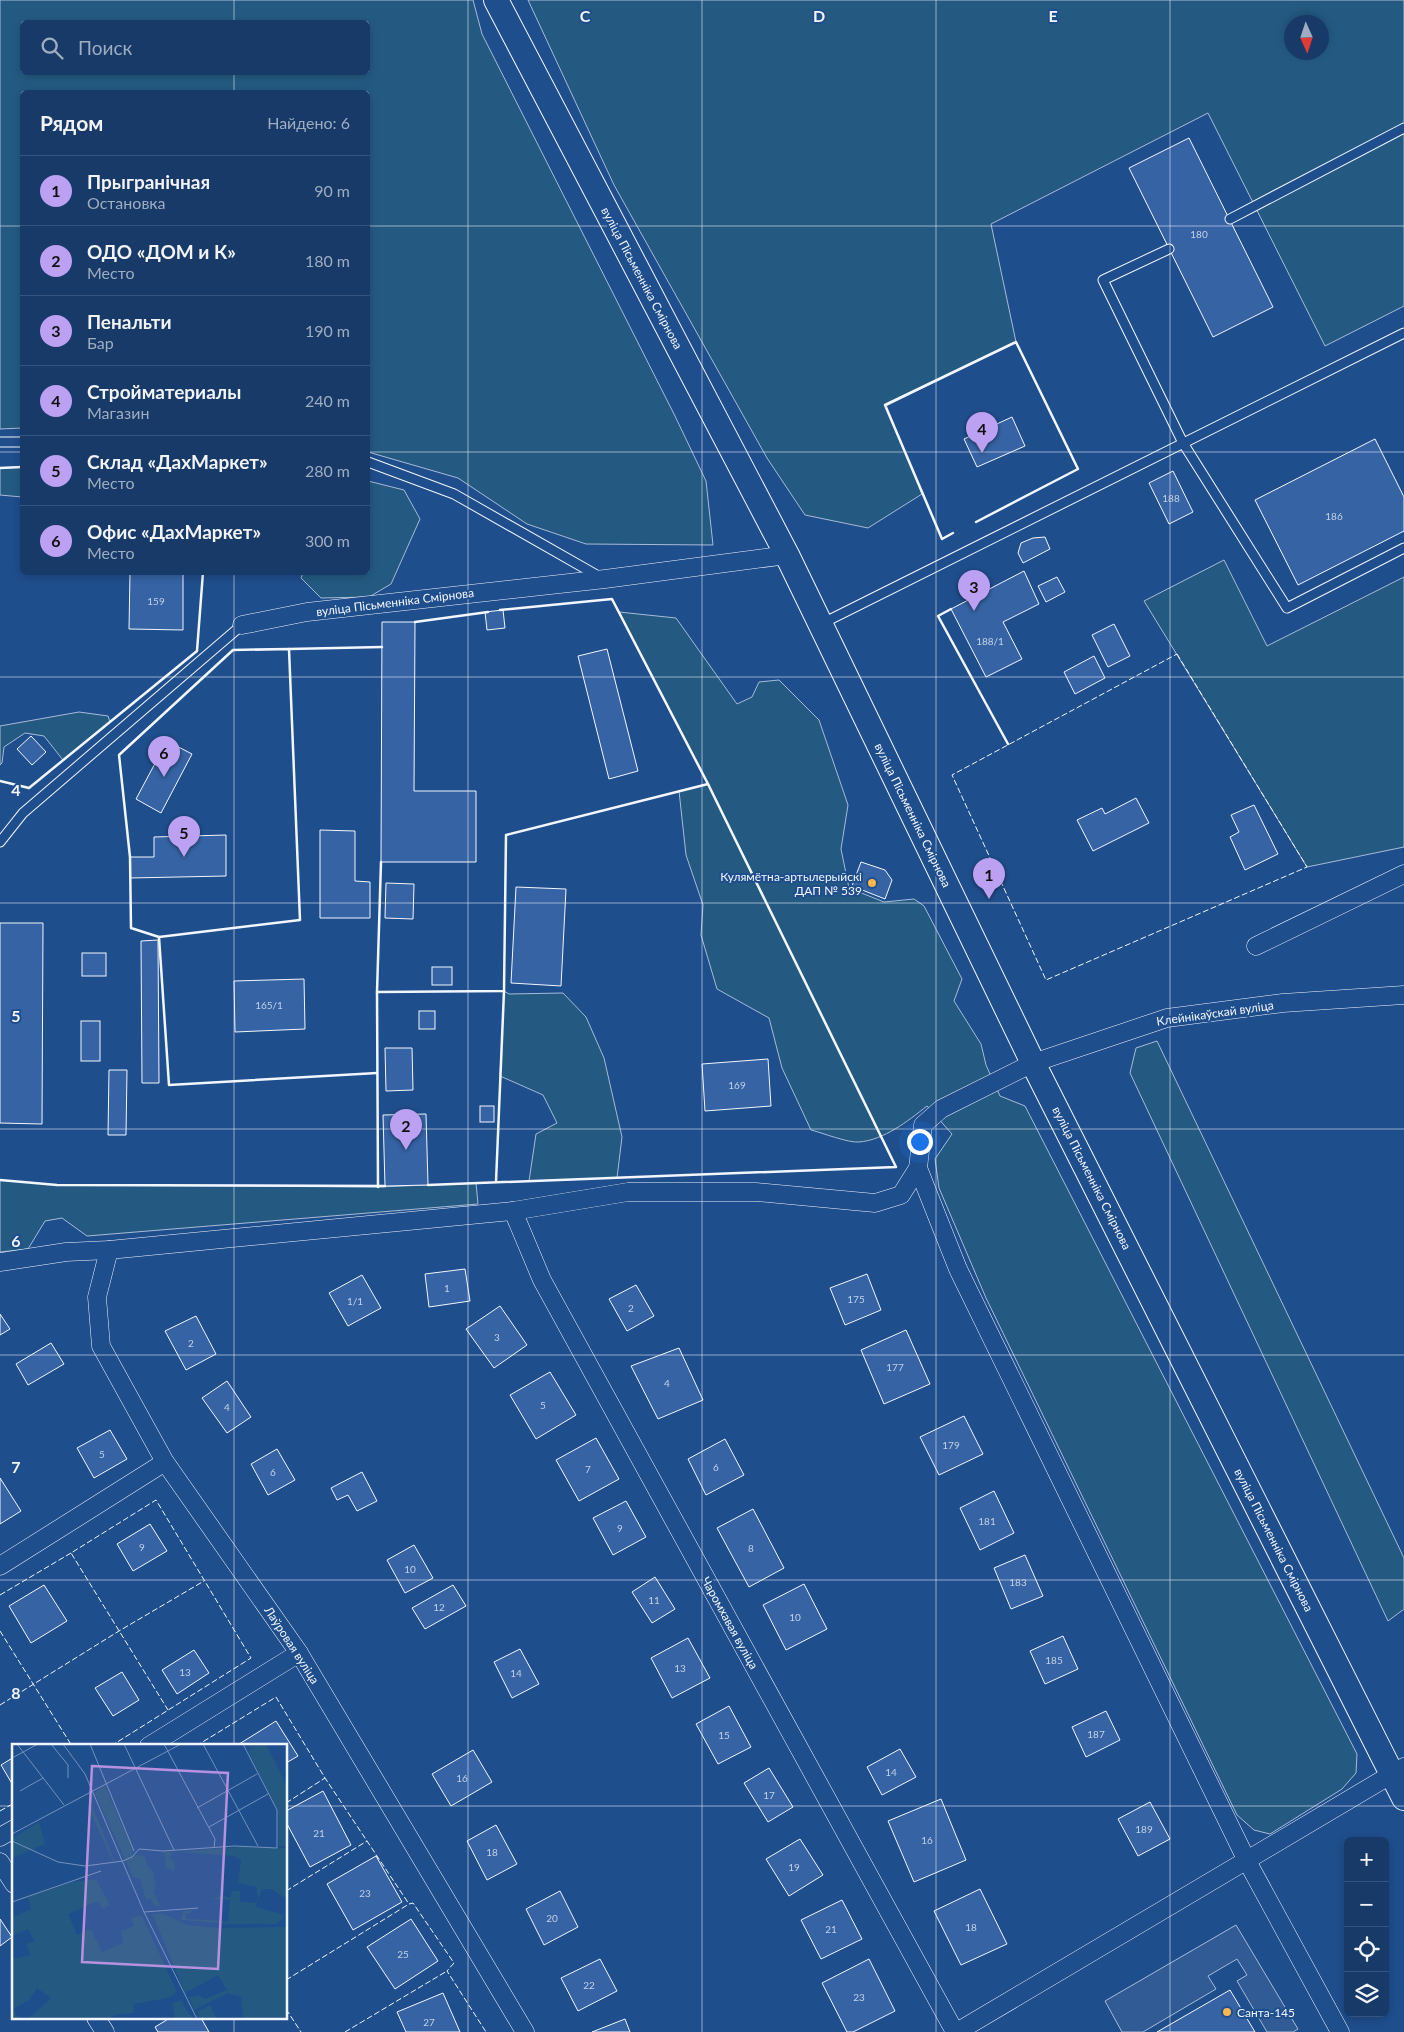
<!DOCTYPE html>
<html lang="ru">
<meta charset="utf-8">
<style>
:root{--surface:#173a69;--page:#244571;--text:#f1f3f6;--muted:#9eadc0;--line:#36547d;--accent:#bca0f2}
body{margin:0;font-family:Lato,sans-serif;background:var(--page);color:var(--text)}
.controls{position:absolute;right:15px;bottom:15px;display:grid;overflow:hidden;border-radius:8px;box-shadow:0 2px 8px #0003}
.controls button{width:45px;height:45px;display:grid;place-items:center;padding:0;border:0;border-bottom:1px solid var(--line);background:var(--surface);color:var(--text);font:25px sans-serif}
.compass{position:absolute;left:1284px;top:15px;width:45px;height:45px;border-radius:50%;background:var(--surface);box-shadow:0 2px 8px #0003;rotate:177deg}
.you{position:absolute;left:919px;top:1141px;width:18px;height:18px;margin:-12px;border:4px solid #fff;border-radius:50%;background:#1a73e8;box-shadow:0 0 0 8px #1a73e833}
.badge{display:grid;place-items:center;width:32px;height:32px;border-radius:50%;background:var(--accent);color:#111;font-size:16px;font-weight:700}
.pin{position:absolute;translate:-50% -41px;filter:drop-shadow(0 1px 2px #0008)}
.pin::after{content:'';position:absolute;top:26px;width:18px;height:15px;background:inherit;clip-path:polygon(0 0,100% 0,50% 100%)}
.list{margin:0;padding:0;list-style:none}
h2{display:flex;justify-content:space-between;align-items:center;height:65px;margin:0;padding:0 20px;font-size:21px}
h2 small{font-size:16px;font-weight:400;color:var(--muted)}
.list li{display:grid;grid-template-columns:32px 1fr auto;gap:15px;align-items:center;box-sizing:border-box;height:70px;padding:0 20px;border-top:1px solid var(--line)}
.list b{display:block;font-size:19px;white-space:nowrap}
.list p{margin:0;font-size:16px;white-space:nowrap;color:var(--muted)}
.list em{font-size:16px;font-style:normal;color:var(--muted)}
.icon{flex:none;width:28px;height:28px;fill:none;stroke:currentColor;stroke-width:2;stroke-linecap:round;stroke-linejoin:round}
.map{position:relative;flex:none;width:1404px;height:2032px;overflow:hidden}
.search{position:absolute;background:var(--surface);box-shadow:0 2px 8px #0003;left:20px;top:20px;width:350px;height:55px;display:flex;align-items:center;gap:12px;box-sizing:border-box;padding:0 18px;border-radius:8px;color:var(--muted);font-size:19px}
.panel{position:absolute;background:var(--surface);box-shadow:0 2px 8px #0003;left:20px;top:90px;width:350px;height:485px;border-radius:8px}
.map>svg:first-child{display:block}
.green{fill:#245a82;stroke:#a8bbd7;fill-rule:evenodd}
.parking{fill:#305b95;stroke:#a8bbd7}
.building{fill:#3563a3;stroke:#f2f6ff}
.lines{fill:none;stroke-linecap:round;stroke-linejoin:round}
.lane-casing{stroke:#f2f6ff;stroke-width:11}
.street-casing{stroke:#f2f6ff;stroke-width:19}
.secondary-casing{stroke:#f2f6ff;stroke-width:26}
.lane{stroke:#1f4e8c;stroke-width:9}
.street{stroke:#1f4e8c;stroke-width:18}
.secondary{stroke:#1f4e8c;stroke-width:24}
.fence{stroke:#f2f6ff;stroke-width:1;stroke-dasharray:6 2.5;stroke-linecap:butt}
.wall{stroke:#f2f6ff;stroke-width:2.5}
.grid{fill:none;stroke:#f2f6ff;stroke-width:1;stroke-opacity:0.55}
.poi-dot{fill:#ffb74d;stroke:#1f4e8c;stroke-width:2}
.labels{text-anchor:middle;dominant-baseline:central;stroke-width:4;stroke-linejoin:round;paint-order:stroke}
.number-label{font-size:10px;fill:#c3d1e8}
.street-label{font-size:12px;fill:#f2f6ff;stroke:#1f4e8c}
.poi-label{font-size:12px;fill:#f2f6ff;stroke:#1f4e8c;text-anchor:end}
.inset-road{fill:none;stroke:#7391ba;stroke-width:1}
.view{fill:#b691df;fill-opacity:0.15;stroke:#b691df;stroke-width:2.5}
.inset-edge{fill:none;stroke:#f2f6ff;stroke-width:2.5}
.grid-label{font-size:16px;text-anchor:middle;font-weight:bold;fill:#f2f6ff;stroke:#1f4e8c;stroke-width:4;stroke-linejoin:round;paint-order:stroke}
</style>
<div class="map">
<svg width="1404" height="2032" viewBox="0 0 1404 2032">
<rect width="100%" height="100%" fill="#1f4e8c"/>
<g class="green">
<path d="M0 0H473L482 34 675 416 706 481 713 545 586 544 527 524 458 478 368 452V92H22V428L0 429ZM22 22H368V72H22Z"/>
<path d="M528 0H1404V306L1325 346 1208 113 991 224 1016 342 886 406 922 494 868 528 805 515 767 458 614 185ZM1292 22H1322V52H1292Z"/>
<path d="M22 467V497L0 495V468Z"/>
<path d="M368 481 404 490 420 519 391 584 369 597 321 598 301 578 303 573 368 572 369 533Z"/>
<path d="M1224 560 1267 646 1404 577V847L1307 867 1144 601Z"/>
<path d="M619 612 676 618 737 704 752 697 759 682 779 680 819 720 848 805 841 849 849 888 884 902 914 899 924 906 962 979 954 1001 981 1044 986 1065 1000 1096 1025 1106 1357 1754 1356 1773 1342 1789 1270 1834 1254 1830 1237 1815 986 1298 939 1188 935 1159 952 1134 927 1106C908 1121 884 1140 859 1142 848 1143 823 1133 811 1130L782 1068 769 1018 717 989 701 935 703 905 686 855 679 791 708 784Z"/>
<path d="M79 712 108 716 110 722 63 760 44 736 25 733 4 747 2 763 0 765V726Z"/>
<path d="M504 991 509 994 563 993 586 1017 604 1058 622 1137 617 1178 529 1181 536 1134 557 1123 543 1095 500 1076Z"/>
<path d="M1157 1041 1404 1558V1609L1388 1621 1130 1073 1136 1048Z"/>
<path d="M0 1180 57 1185 378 1187 476 1183 478 1204 87 1236 62 1218 45 1221 28 1249 0 1252Z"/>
</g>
<path class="parking" d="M1236 1925 1298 2029 1293 2032H1267L1237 1981 1247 1975 1237 1959 1208 1976 1216 1989 1143 2032H1122L1105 2001Z"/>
<g class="building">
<path d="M1189 138 1273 307 1213 337 1129 168Z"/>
<path d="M1012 417 1025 446 977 467 964 439Z"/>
<path d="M1375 439 1404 497V531L1298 585 1255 500Z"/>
<path d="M1173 471 1193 512 1169 524 1149 483Z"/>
<path d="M1045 537 1050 549 1023 563 1018 553 1021 543 1033 538Z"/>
<path d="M1024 571 1039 604 1003 622 1022 659 986 677 951 609Z"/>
<path d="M130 572H183V630L129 629Z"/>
<path d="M1057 577 1065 592 1046 602 1038 586Z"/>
<path d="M503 610 505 628 487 630 485 612Z"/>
<path d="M382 622H415L414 791H476V862H381Z"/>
<path d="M1114 624 1130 656 1108 667 1092 635Z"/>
<path d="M607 649 638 771 609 779 578 656Z"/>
<path d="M1094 656 1105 678 1075 694 1064 672Z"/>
<path d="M31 736 46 752 32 765 17 749Z"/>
<path d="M167 741 192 754 161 813 136 799Z"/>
<path d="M1136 798 1149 823 1093 851 1077 820 1102 808 1105 814Z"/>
<path d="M1254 805 1278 854 1245 870 1230 837 1239 832 1231 815Z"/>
<path d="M320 830 355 831V881L370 882V918H320Z"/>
<path d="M226 835V876L130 878V857H154V837Z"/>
<path d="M861 862 885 870 892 880 885 899 852 886Z"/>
<path d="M386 883 414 884 413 919 385 918Z"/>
<path d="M516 887 566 889 561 986 511 983Z"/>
<path d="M0 923H43L42 1124 0 1123Z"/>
<path d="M158 940 159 1083H142L141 941Z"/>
<rect x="82" y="953" width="24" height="23"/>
<rect x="432" y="967" width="20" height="18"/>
<path d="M304 979 305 1029 235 1032 234 981Z"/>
<rect x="419" y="1011" width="16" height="18"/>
<rect x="81" y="1021" width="19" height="40"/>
<path d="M385 1048H412L413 1090 386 1091Z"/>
<path d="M768 1059 771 1106 705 1111 702 1064Z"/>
<path d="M109 1070H127L126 1135H108Z"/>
<rect x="480" y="1106" width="14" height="16"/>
<path d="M426 1114 428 1185 385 1186 383 1115Z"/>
<path d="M465 1269 470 1301 429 1307 425 1274Z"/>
<path d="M867 1274 881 1310 845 1325 830 1288Z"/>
<path d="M362 1275 381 1308 348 1326 329 1293Z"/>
<path d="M636 1285 654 1316 627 1331 609 1299Z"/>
<path d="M500 1306 527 1345 494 1368 466 1329Z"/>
<path d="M0 1314 10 1329 0 1335Z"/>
<path d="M196 1316 216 1354 186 1370 165 1331Z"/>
<path d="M906 1330 930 1384 884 1404 861 1350Z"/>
<path d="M51 1343 64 1364 28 1385 16 1364Z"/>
<path d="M679 1348 703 1400 658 1419 631 1366Z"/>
<path d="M550 1372 576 1415 536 1439 510 1395Z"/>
<path d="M227 1381 251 1417 227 1433 202 1398Z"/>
<path d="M964 1416 983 1454 939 1475 920 1437Z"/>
<path d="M110 1430 127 1459 94 1478 77 1448Z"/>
<path d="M596 1438 619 1479 579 1501 556 1460Z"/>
<path d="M725 1439 744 1475 706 1495 688 1459Z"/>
<path d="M277 1449 295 1480 268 1495 251 1464Z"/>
<path d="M362 1472 377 1501 357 1511 348 1495 337 1500 331 1488Z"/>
<path d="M0 1478 21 1511 0 1524Z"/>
<path d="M994 1491 1014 1533 980 1550 960 1508Z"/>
<path d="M626 1501 646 1537 613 1555 593 1518Z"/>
<path d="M753 1509 784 1568 749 1587 717 1528Z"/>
<path d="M150 1524 167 1551 133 1571 117 1544Z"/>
<path d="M414 1545 433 1578 405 1593 387 1560Z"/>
<path d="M1025 1555 1043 1596 1011 1609 994 1568Z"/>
<path d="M655 1577 675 1609 652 1623 632 1592Z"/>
<path d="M804 1584 827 1629 786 1650 763 1605Z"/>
<path d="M44 1585 67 1621 31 1643 9 1606Z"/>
<path d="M453 1585 466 1606 425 1629 412 1608Z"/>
<path d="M1063 1636 1078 1669 1045 1684 1030 1651Z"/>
<path d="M688 1638 710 1678 672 1698 651 1658Z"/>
<path d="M520 1649 539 1684 512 1698 494 1662Z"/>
<path d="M194 1650 209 1673 177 1694 162 1670Z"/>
<path d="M122 1672 139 1700 113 1716 95 1688Z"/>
<path d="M729 1706 751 1747 718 1764 696 1724Z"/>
<path d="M1106 1711 1120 1740 1086 1757 1072 1727Z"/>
<path d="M276 1721 298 1756 286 1763V1746H236Z"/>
<path d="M900 1749 916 1777 882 1795 867 1767Z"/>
<path d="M473 1750 492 1782 451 1806 432 1774Z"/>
<path d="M14 1757V1787L1 1765Z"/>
<path d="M769 1768 793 1807 768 1822 744 1783Z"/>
<path d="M323 1791 351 1845 310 1867 286 1822V1811Z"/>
<path d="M941 1799 966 1860 914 1882 888 1821Z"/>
<path d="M1150 1802 1170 1839 1138 1856 1118 1819Z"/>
<path d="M496 1825 517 1864 487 1880 467 1841Z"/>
<path d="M800 1839 823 1875 789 1896 766 1859Z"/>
<path d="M376 1856 402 1902 353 1930 327 1884Z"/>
<path d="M980 1889 1007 1944 961 1965 934 1911Z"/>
<path d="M560 1891 578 1927 544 1945 526 1909Z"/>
<path d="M842 1900 862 1939 821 1959 801 1920Z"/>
<path d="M0 1919 12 1937 0 1946Z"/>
<path d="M411 1919 438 1961 395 1989 367 1947Z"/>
<path d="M600 1959 617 1991 578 2011 561 1978Z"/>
<path d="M869 1959 895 2011 853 2032H847L822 1983Z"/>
<path d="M1230 1990 1255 2032H1157Z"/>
<path d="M443 1993 460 2032H406L397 2012Z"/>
<path d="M170 2018H201L209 2032H158L155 2027Z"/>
<path d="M625 2019 630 2032H592Z"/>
</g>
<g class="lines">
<defs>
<g id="lane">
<path d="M1230 219 1404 128"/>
<path d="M1169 249 1103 280 1183 443 1287 608 1404 548"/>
<path d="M0 442H22"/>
<path d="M368 462 454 494 600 577"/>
<path d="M821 624 1404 333"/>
<path d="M0 842 23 813 242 625"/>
</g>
<g id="street">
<path d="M242 625 307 612 605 579 787 555"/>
<path d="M1256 946 1404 874"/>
<path d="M918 1168 958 1269 1247 1861 1340 2032"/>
<path d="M513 1211 542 1280 955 2032"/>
<path d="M109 1250 97 1297 101 1346 165 1462 299 1653 525 2032"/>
<path d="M0 1262 66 1252 109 1250 513 1211 628 1192H756L875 1203 901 1195 918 1168 923 1125 941 1109 1033 1063 1167 1018 1283 1003 1404 995"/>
<path d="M0 1566 165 1462"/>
<path d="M149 1746 299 1653"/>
<path d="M0 1837 14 1829"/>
<path d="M0 1862 14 1884"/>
<path d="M96 2018 105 2032"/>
<path d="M957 2032 1404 1767"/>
</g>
<path id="secondary" d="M496 0 787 555 1033 1063 1404 1798"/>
</defs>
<use href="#lane" class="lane-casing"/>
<use href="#street" class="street-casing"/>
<use href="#secondary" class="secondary-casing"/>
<use href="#lane" class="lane"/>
<use href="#street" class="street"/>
<use href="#secondary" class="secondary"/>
<g class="fence">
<path d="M1177 654 1307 867 1046 980 952 775Z"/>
<path d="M0 1595 71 1553"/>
<path d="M0 1631 72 1746"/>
<path d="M0 1705 119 1631 204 1581"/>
<path d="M111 1746 251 1658 156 1500 71 1553 168 1710"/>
<path d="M196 1746 276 1697 325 1778 409 1904 413 1903 454 1963 447 1971 486 2032"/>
<path d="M286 1803 325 1778"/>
<path d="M0 1811 14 1803"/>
<path d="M286 1891 367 1841"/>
<path d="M286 1980 409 1904"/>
<path d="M286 2009 301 2032"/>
<path d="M345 2032 447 1971"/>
</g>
<g class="wall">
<path d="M0 468 22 467"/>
<path d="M953 533 942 539 885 405 1016 342 1078 469 976 522"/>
<path d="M951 609 938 616 1008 744"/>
<path d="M415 622 488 612"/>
<path d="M289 649 300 920 159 937 131 928 130 857 119 755 233 650Z"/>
<path d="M289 649 382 647"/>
<path d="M0 781 29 788 197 651 203 572"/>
<path d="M381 862 377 992 504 991 506 835 708 784 612 599 500 610"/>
<path d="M159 937 169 1085 377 1073"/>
<path d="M377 992 378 1187"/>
<path d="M0 1180 57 1185 385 1186"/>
<path d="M496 1182 504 991"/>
<path d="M428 1185 896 1167 708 784"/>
</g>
</g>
<path class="grid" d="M234 0V22M468 0V2032M702 0V2032M936 0V2032M1170 0V2032M234 72V92M0 226H22M368 226H1404M0 452H22M368 452H1404M234 572V1746M0 677H1404M0 903H1404M0 1129H1404M0 1355H1404M0 1580H1404M0 1806H14M286 1806H1404M234 2018V2032"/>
<g class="poi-dot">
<circle cx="872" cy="883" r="5"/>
<circle cx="1227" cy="2012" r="5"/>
</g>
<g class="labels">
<g class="number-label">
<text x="1199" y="234">180</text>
<text x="1171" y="498">188</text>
<text x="1334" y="516">186</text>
<text x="156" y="601">159</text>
<text x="990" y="641">188/1</text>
<text x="269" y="1005">165/1</text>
<text x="737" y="1085">169</text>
<text x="447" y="1288">1</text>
<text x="856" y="1299">175</text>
<text x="355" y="1301">1/1</text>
<text x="631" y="1308">2</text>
<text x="497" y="1337">3</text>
<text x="191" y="1343">2</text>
<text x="895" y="1367">177</text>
<text x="667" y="1383">4</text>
<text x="543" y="1405">5</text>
<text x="227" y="1407">4</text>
<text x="951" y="1445">179</text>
<text x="102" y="1454">5</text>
<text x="716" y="1467">6</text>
<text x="588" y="1469">7</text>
<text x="273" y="1472">6</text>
<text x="987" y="1521">181</text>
<text x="620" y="1528">9</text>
<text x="142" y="1547">9</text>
<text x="751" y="1548">8</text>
<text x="410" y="1569">10</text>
<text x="1018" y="1582">183</text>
<text x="654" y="1600">11</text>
<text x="439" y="1607">12</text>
<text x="795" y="1617">10</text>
<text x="1054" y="1660">185</text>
<text x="680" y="1668">13</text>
<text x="185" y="1672">13</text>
<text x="516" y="1673">14</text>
<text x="1096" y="1734">187</text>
<text x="724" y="1735">15</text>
<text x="891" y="1772">14</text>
<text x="462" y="1778">16</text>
<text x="769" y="1795">17</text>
<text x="1144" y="1829">189</text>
<text x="319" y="1833">21</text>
<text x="927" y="1840">16</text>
<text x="492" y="1852">18</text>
<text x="794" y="1867">19</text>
<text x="365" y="1893">23</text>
<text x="552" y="1918">20</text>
<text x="971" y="1927">18</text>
<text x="831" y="1929">21</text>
<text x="403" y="1954">25</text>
<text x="589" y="1985">22</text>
<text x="859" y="1997">23</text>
<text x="429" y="2022">27</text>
</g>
<g class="street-label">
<text transform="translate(642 278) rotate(62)">вуліца Пісьменніка Смірнова</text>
<text transform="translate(395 602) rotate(-7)">вуліца Пісьменніка Смірнова</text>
<text transform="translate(913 815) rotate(64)">вуліца Пісьменніка Смірнова</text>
<text transform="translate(1215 1013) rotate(-8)">Клейнікаўскай вуліца</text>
<text transform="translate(1092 1178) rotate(63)">вуліца Пісьменніка Смірнова</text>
<text transform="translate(1274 1540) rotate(63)">вуліца Пісьменніка Смірнова</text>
<text transform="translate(730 1623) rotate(61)">Чаромхавая вуліца</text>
<text transform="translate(292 1645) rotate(57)">Лаўровая вуліца</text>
</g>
<g class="poi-label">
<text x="862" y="876">Кулямётна-артылерыйскі<tspan x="862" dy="14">ДАП № 539</tspan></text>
<text x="1237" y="2012" text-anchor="start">Санта-145</text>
</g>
</g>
<g transform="translate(12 1744)">
<rect width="275" height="275" fill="#1f4e8c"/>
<path d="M236 0H254L275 43V102H267L266 67 236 7 246 0 238 4ZM92 41 121 106 120 111 133 112 136 123 141 126 144 145 141 146 149 163 143 162 138 154 134 156 128 135 121 133 83 49ZM80 61 102 116 101 118 78 67ZM27 78 33 100 0 114V95ZM229 103 275 104V155L260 145H250L246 156 245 143 226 139 229 116 221 112 166 108ZM152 108H161L158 114 163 119 162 127 154 124ZM84 135 98 161 90 165 86 157 56 170 65 191 79 185 90 208 111 199 109 187 122 182 119 173 130 172 165 248 156 254 121 260 122 269 103 271 96 275H0V215L19 211 14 200 23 198 16 185 0 192V174L19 165 16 153 61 138ZM25 244 39 254 16 275 5 272 2 264 17 256ZM220 147H228V158L245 159 244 163 272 171 270 175 264 180H216L169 176 171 167 178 166 180 168 174 170V175L216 177 218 156 199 155 210 151 218 154ZM140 169 152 170 175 181 206 184 275 183V275H231L229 253 216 249 182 266 177 253 187 251 193 255 215 246 206 231 173 249ZM169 257 174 265 181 275H163L160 259ZM198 261 205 275H187L186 267Z" fill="#245a82" fill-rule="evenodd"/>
<path class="inset-road" d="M5 0 52 61M39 0 56 21V34M51 0 73 30 132 168 185 275M78 0 122 107M112 0 162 106M152 0 203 95 202 104M191 0 246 102M0 14 26 0M8 47 31 34M185 64 245 30M197 83 256 50M0 90 169 0M0 97 46 118 73 122 111 117 120 113 127 105 151 107 223 102 265 104V66L231 0M0 158 89 127M132 168 186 164"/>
<path class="view" d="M80 22 216 29 206 225 70 218Z"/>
<rect width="275" height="275" class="inset-edge"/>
</g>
<g class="grid-label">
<text x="585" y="22">C</text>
<text x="819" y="22">D</text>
<text x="1053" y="22">E</text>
<text x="16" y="796">4</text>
<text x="16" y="1022">5</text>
<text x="16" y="1247">6</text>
<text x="16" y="1473">7</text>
<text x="16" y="1699">8</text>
</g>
</svg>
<div class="controls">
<button>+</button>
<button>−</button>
<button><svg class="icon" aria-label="locate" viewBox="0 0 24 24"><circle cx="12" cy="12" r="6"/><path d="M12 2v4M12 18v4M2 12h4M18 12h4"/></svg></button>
<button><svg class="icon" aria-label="layers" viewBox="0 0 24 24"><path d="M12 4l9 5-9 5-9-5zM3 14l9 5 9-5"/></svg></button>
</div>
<svg class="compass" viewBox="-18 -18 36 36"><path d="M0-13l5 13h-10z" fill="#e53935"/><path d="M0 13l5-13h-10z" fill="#9eadc0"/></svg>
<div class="you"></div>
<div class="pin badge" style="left:989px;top:899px">1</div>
<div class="pin badge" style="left:406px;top:1150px">2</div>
<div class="pin badge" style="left:974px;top:611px">3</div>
<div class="pin badge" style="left:982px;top:453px">4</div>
<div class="pin badge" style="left:184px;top:857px">5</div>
<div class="pin badge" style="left:164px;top:777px">6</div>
<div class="search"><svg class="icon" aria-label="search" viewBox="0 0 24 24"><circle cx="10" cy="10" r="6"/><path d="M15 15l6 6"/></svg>Поиск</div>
<section class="panel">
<h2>Рядом<small>Найдено: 6</small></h2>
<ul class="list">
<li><span class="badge">1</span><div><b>Прыгранічная</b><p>Остановка</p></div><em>90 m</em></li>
<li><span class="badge">2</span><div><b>ОДО «ДОМ и К»</b><p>Место</p></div><em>180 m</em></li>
<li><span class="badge">3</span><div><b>Пенальти</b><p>Бар</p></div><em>190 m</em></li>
<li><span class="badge">4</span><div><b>Стройматериалы</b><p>Магазин</p></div><em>240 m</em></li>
<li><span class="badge">5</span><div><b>Склад «ДахМаркет»</b><p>Место</p></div><em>280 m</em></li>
<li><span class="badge">6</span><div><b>Офис «ДахМаркет»</b><p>Место</p></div><em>300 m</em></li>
</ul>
</section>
</div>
